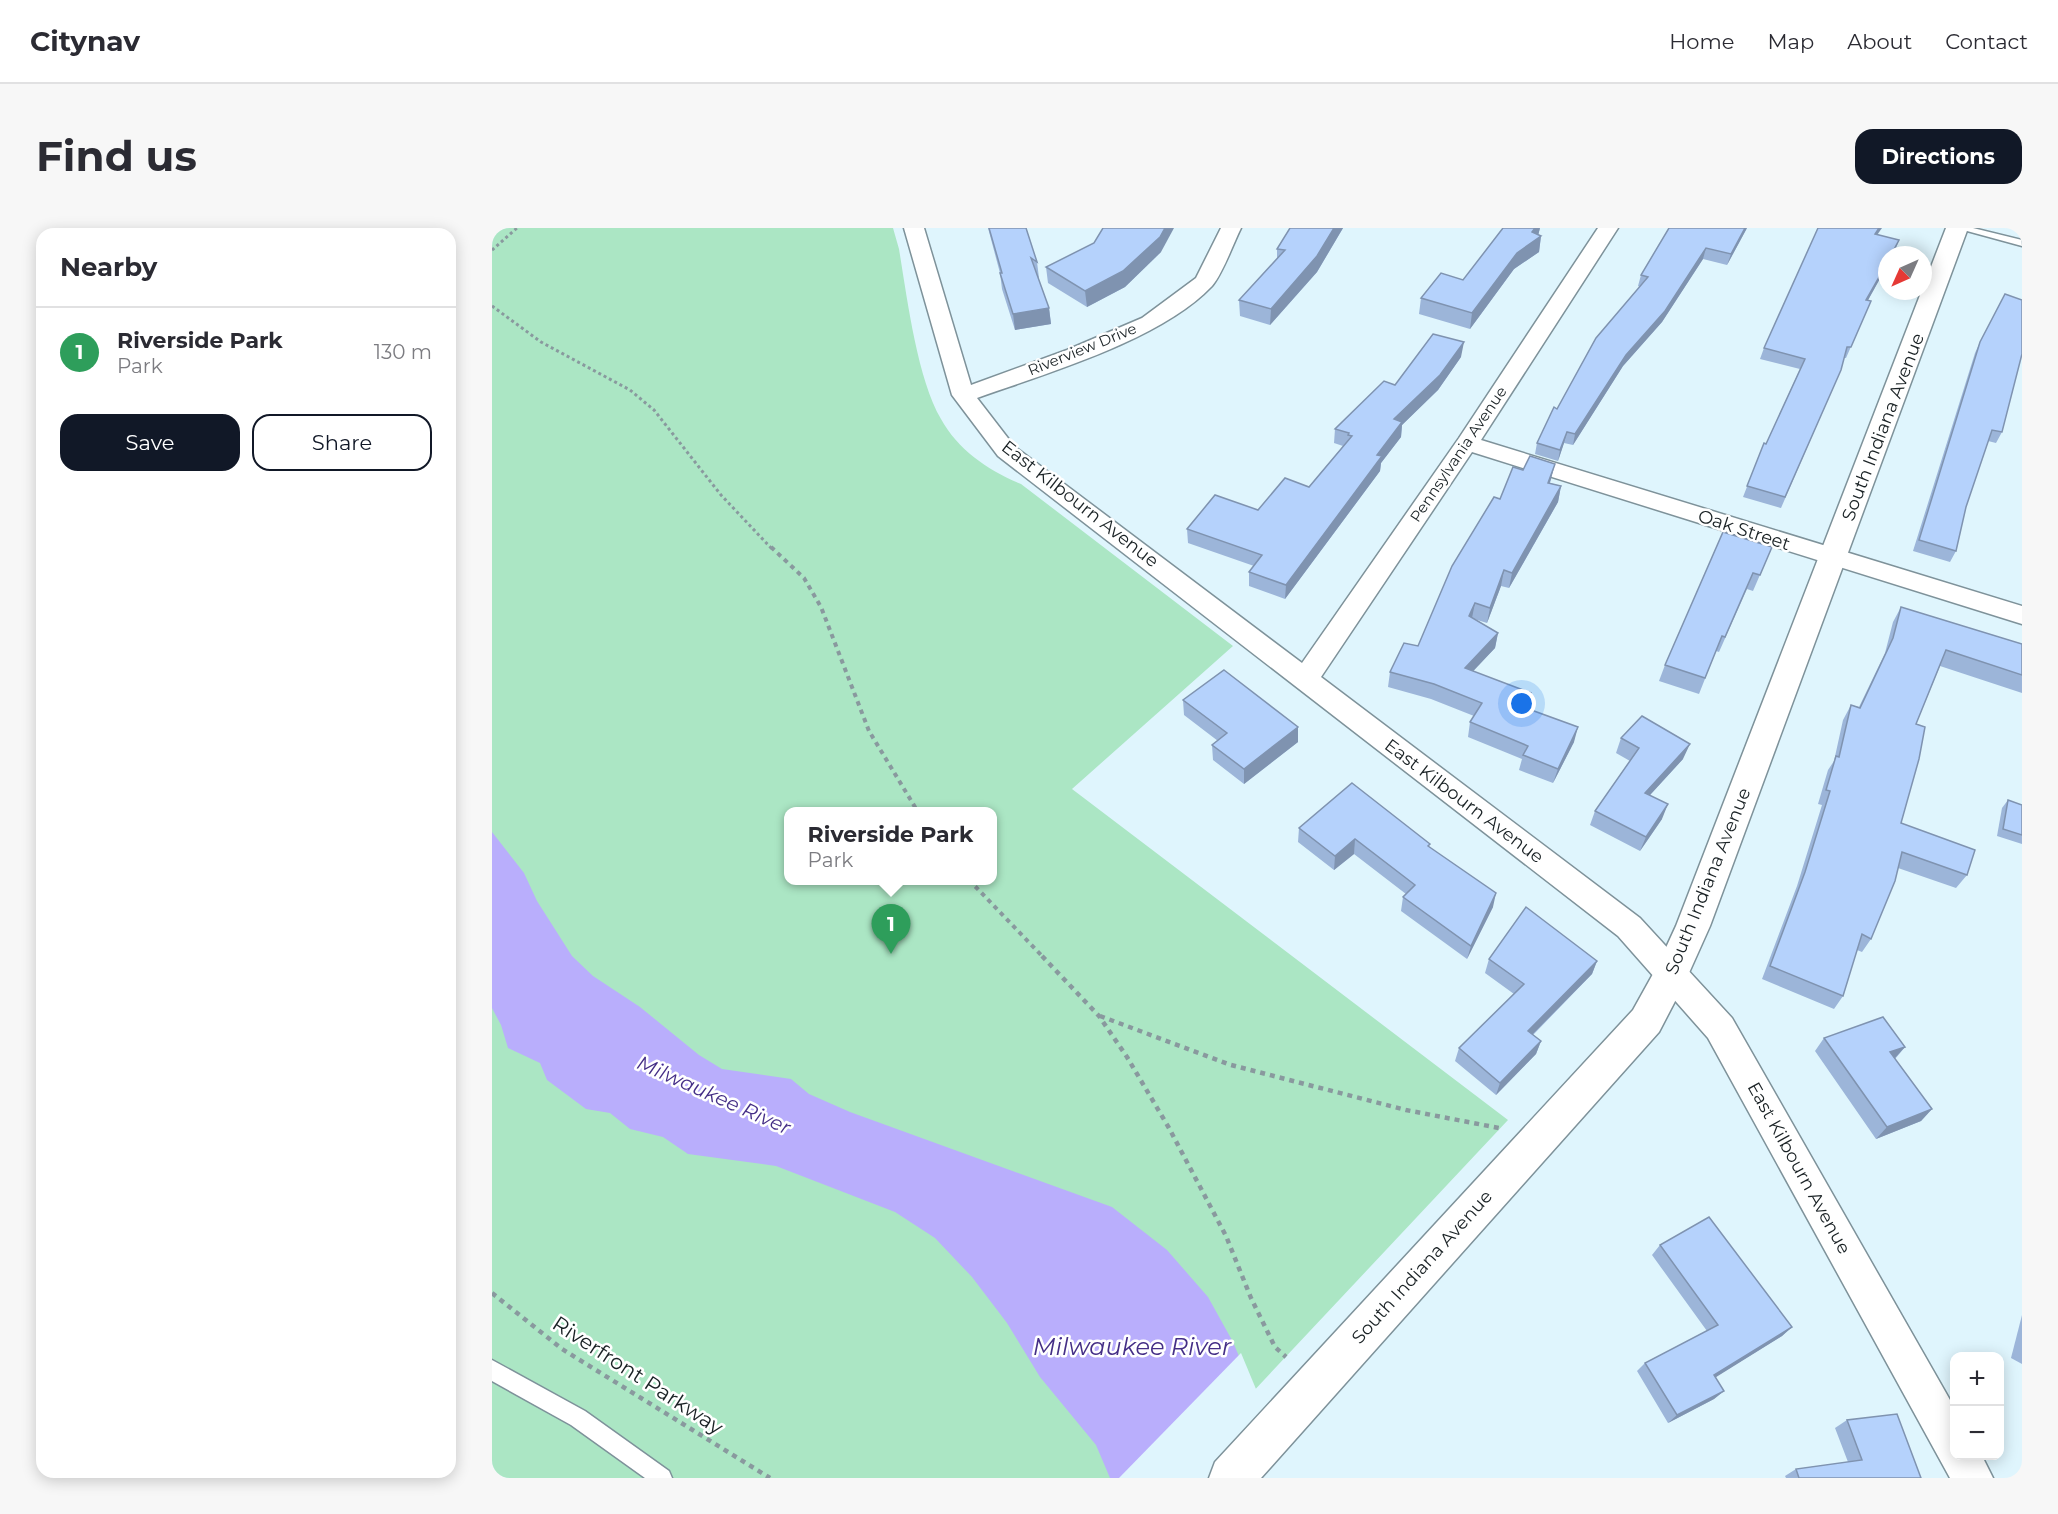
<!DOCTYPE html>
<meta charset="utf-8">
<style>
:root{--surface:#fff;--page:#f7f7f7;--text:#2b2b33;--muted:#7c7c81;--line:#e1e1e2;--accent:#111827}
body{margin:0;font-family:Montserrat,sans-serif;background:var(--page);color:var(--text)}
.controls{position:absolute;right:18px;bottom:18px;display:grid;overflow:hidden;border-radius:12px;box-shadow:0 3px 15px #0003}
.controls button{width:54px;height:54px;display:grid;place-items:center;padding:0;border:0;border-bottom:2px solid var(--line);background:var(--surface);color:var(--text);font:30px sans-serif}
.compass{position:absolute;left:1386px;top:18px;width:54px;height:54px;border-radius:50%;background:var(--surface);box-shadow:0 3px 15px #0003;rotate:225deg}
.you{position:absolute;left:1030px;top:476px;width:21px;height:21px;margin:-15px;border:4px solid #fff;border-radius:50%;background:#1a73e8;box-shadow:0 0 0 9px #1a73e833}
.badge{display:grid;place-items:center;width:39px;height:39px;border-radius:50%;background:var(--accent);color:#fff;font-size:20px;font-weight:700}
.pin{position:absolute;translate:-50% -50px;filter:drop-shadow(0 2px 3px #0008)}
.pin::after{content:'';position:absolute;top:32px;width:21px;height:18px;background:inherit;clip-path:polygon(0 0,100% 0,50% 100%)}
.popup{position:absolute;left:292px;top:579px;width:213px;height:78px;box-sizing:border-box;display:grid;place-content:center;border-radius:12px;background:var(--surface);filter:drop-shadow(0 2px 4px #0005);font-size:20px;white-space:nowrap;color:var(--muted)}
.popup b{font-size:22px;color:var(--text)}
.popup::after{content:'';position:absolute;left:50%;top:100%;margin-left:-12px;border:12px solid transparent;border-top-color:var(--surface)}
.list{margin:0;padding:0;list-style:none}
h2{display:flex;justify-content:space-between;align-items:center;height:78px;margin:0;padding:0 24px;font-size:26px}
h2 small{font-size:20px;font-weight:400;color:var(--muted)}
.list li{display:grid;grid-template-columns:39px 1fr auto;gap:18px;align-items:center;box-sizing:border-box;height:90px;padding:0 24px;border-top:2px solid var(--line)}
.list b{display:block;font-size:22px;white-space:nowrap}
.list p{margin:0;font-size:20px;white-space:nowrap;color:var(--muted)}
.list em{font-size:20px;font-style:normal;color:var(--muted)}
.actions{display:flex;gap:12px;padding:18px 24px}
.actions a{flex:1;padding:14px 0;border:2px solid var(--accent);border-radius:18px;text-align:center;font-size:21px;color:var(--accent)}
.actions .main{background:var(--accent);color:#fff}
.map{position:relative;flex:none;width:1530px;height:1250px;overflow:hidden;border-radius:18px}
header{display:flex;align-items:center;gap:36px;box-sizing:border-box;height:84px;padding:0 30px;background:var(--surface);border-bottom:2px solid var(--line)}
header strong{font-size:28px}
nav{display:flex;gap:33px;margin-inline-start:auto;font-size:21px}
.intro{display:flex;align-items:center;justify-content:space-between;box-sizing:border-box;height:144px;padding:0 36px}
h1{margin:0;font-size:42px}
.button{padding:15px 27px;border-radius:18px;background:var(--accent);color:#fff;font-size:21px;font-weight:700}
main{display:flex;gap:36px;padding:0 36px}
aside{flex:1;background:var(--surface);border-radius:18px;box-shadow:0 3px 15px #0003}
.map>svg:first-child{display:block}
.green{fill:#abe6c4;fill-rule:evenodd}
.water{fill:#b9aefc}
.pier{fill:#dff5fd}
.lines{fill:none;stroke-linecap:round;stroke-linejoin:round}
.lane-casing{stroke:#7e929a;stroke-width:3}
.street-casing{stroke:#7e929a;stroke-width:3}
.secondary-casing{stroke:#7e929a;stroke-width:3}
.path-far2{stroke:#89999e;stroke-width:3;stroke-dasharray:3 3;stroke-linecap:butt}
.path-far1{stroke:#89999e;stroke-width:4;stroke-dasharray:4.5 4.5;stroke-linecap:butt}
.path{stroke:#89999e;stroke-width:4.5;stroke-dasharray:5 5;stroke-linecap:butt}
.lane{fill:#fff;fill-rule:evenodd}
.street{fill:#fff;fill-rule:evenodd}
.secondary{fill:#fff;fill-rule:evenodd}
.wall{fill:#9cb5d9}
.shaded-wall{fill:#7f93b0}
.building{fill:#b5d2fc;stroke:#7f93b0;stroke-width:1.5}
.labels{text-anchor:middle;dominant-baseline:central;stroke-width:5;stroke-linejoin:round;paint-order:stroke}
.far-street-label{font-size:15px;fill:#192124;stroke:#fff}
.street-label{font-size:18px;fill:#192124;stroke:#fff}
.water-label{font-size:20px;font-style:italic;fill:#442e86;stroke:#fff}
.near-street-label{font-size:21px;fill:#192124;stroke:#fff}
.near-water-label{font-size:24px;font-style:italic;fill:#442e86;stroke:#fff}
</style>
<header>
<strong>Citynav</strong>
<nav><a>Home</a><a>Map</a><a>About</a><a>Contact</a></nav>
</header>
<div class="intro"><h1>Find us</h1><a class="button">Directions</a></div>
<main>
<aside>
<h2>Nearby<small></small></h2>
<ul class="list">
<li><span class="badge" style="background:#2e9e5b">1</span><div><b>Riverside Park</b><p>Park</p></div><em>130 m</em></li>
</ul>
<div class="actions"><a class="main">Save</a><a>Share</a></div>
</aside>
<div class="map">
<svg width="1530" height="1250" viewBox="0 0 1530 1250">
<rect width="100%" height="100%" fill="#dff5fd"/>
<path class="green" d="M0 0H401L407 21C415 69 425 150 449 191 466 222 497 243 529 256L741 418 580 561 1016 892 680 1250H0ZM297 584H501V652H297Z"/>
<path class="water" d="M0 604 32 645 45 673 80 728 101 748 148 779 207 827 230 841 299 851 317 866 358 884 620 979 675 1022 716 1069 741 1114 798 1250H618L604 1217 548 1149 515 1095 480 1049 443 1010 403 984 284 938 196 926 171 909 138 901 118 885 94 881 55 852 48 835 16 820 9 797 0 780Z"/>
<path class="pier" d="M749 1125 801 1250H627Z"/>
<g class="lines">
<defs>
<g id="lane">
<path d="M1464 0H1481L1530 12V18Z"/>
<path d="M0 1132 93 1183 177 1243 180 1250H153L79 1197 0 1153Z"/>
</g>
<path id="street" d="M412 0H432L479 157 575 122 650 90 704 50 729 0H749C741 16 731 45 720 58 669 112 555 145 485 170L522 218 810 435 967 210 1106 0H1126L989 212 1530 378V396L980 224 829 449 1148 690 1240 790 1462 1179V1228H1490L1501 1250H1458L1216 810 1126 708 506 228 460 167Z"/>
<path id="secondary" d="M1454 0H1476L1218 698 1192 756 1167 804 769 1250H717L723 1234 1141 782 1166 737 1184 698Z"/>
</defs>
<use href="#lane" class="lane-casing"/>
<use href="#street" class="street-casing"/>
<use href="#secondary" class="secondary-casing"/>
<g class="path-far2">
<path d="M0 22 25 0"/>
<path d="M0 78 49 114 138 162 162 182 229 267 280 321"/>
</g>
<g class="path-far1">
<path d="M279 319 312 350 329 379 377 503 426 584"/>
<path d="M477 652 551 729"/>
</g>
<g class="path">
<path d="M550 728 607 788 635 829 677 900 734 1008 759 1070 783 1119 794 1129"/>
<path d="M608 788 739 837 914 882 1007 900"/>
<path d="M0 1065 70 1121 278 1250"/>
</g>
<use href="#lane" class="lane"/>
<use href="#street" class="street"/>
<use href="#secondary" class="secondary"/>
</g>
<g class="wall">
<path d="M496 0H534L545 34 547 50 545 49 557 80 559 96 523 102 510 61 508 45Z"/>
<path d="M798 0H851L825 44 778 97 748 88 747 72 785 31V21Z"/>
<path d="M1048 0 1046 7 1049 8 1047 24 1022 41 978 101 927 86 929 70 971 52Z"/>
<path d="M1255 0 1235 37 1211 31 1170 94 1131 138 1081 217 1072 215 1066 233 1043 226 1045 215 1065 181 1148 59 1146 58 1149 47Z"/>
<path d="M1385 7 1407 12 1403 23 1376 72 1379 73 1354 130H1352L1344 153 1289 280 1251 269 1272 215 1274 216 1308 141 1268 131 1272 120Z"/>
<path d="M669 24 633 59 595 79 556 55 554 39Z"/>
<path d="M1488 114 1510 204 1504 215 1496 213 1474 279 1464 323 1458 334 1421 323 1483 125Z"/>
<path d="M969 129 946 162 910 197 909 209 889 235 888 243 793 371 757 358V344L762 338 696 315 695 301 766 282 817 259 851 218 842 215 843 201 903 157Z"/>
<path d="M1059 251 1058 255 1069 258 1066 274 1017 360 1009 358 995 395 982 391 1006 405 1003 420 981 443 1082 514 1061 555 1027 542 1030 531 976 509 978 494 982 488 939 471 896 459 898 444 926 418 1008 271Z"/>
<path d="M1280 319 1261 363 1255 361 1227 424 1224 423 1207 466 1167 453 1173 437Z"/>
<path d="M1409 379 1530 416V465L1448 438 1424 496 1409 595 1475 647 1464 660 1406 640 1379 711 1370 724 1365 722 1351 768 1342 781 1270 751 1305 658 1330 577 1326 576 1336 542 1342 533 1351 492 1359 477 1367 479 1393 425 1401 394Z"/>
<path d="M691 472 806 514 752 556 721 532 720 517 726 513 692 487Z"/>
<path d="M1129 510 1191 531 1158 567 1170 591 1148 623 1098 597 1103 583 1138 533 1124 525Z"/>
<path d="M1516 572 1530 577V616L1505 608 1510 580Z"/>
<path d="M807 600 938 619 1001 679 975 731 909 683 911 669 914 666 862 626 842 642 806 614Z"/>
<path d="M997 731 1105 733 1100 746 1041 807 1049 813 1044 826 1004 867 963 833 967 820 1022 766 993 745Z"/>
<path d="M1332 810 1413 819 1403 831 1440 881 1429 893 1384 911 1323 823Z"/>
<path d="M1168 1017 1300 1099 1290 1108 1223 1149 1232 1163 1222 1171 1176 1195 1145 1143 1153 1135 1215 1103 1160 1027Z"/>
<path d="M1530 1087V1136L1519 1130Z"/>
<path d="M1355 1192 1429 1250H1294L1293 1248 1304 1241 1356 1234 1343 1200Z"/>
</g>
<g class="shaded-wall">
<path d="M673 0H682L669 24 633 59 595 79 593 63Z"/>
<path d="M842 0H851L825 44 778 97 779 81Z"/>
<path d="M1043 0H1048L1046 8H1049L1047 24 1022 41 978 101 980 85Z"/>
<path d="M1253 0H1255L1235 37 1239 26Z"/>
<path d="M1387 0H1390L1378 17 1383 6Z"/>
<path d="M1214 20 1211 31 1170 94 1131 138 1081 217 1083 206 1134 127Z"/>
<path d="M1395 35V38L1370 83 1374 72Z"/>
<path d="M557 80 559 96 523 102 521 86Z"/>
<path d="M972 114 969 129 946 162 910 197 909 209 889 235 888 243 793 371 794 357 885 227 902 191Z"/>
<path d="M1075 204 1072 215 1066 233 1068 222Z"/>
<path d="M1063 236 1059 251 1052 270 1056 255Z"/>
<path d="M1069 258 1066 274 1017 360 1020 345Z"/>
<path d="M1012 342 1009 358 995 395 998 380Z"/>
<path d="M983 375 980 390 977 388Z"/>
<path d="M1006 405 1003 420 970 455 973 440Z"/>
<path d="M1039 465 1035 480 1027 494 1031 479Z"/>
<path d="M806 499V514L752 556V541Z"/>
<path d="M1086 499 1082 514 1061 555 1066 541Z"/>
<path d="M1198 516 1191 531 1147 579 1153 565Z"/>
<path d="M1176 576 1170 591 1148 623 1154 609Z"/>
<path d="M863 611 862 626 842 642 843 628Z"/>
<path d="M1004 665 1001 679 975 731 979 718Z"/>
<path d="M1105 733 1100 746 1031 816 1036 803Z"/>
<path d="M1049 813 1044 826 1004 867 1008 855Z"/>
<path d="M1413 819 1402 831 1398 824Z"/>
<path d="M1440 881 1429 893 1384 911 1395 899Z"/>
<path d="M1300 1099 1290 1108 1213 1156 1222 1147Z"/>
<path d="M1232 1163 1222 1171 1176 1195 1185 1187Z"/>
</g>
<g class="building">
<path d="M497 0H534L545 34 539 30 557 80 521 86 508 45H510Z"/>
<path d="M611 0H673L668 9 631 43 593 63 554 39 602 15Z"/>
<path d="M798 0H842L825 28 779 81 747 72 793 22 785 21Z"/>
<path d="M1011 0H1043L1040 4 1049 8 1025 25 980 85 929 70 949 45 971 52Z"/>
<path d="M1177 0H1253L1239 26 1214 20 1173 83 1134 127 1083 206 1075 204 1068 222 1045 215 1062 179 1065 181 1104 110 1156 49 1149 47Z"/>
<path d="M1326 0H1387L1383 6 1407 12 1399 27H1395V35L1374 72 1379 73 1359 119H1355L1349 142 1293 269 1255 258 1272 215 1274 216 1313 131 1272 120Z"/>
<path d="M1513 66 1530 72V126L1510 204 1500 202 1474 279 1464 323 1427 312 1488 114Z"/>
<path d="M941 106 972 114 948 147 902 191 910 194 885 227 890 228 794 357 757 344 770 327 695 301 723 267 766 282 793 250 817 259 860 208 856 207 857 205 843 201 892 153 903 157Z"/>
<path d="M1038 228 1063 236 1056 255 1069 258 1020 345 1012 342 998 380 983 375 977 388 1006 405 973 440 1039 465 1031 479 1086 499 1066 541 1031 527 1036 518 978 494 990 475 942 456 898 444 912 415 926 418 960 338 1002 269 1008 271 1021 239 1031 242Z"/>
<path d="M1231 304 1280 319 1268 347 1261 345 1233 409 1230 408 1213 450 1173 437Z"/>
<path d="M1409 379 1530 416V447L1454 422 1424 496 1433 499 1427 531 1409 595 1483 622 1475 647 1410 624 1403 653 1379 711 1370 706 1351 768 1278 738 1313 644 1338 563 1334 562 1344 528 1347 529 1359 477 1368 480 1401 410Z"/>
<path d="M732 442 806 499 752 541 720 517 735 505 691 472Z"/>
<path d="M1150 488 1198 516 1153 565 1176 576 1154 609 1103 583 1147 520 1129 510Z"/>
<path d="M860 555 938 616 936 618 1004 665 979 718 911 669 923 657 863 611 843 628 807 600Z"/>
<path d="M1516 572 1530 577V607L1511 601Z"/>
<path d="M1034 679 1105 733 1036 803 1049 813 1008 855 967 820 1032 756 997 731Z"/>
<path d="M1391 789 1413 819 1398 824 1440 881 1395 899 1332 810Z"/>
<path d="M1217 989 1300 1099 1222 1147 1232 1163 1185 1187 1153 1135 1226 1097 1168 1017Z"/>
<path d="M1405 1186 1429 1250H1307L1304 1241 1370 1232 1355 1192Z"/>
</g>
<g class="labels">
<g class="far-street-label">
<text transform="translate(590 121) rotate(-22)">Riverview Drive</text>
<text transform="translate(966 226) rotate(-56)">Pennsylvania Avenue</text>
</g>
<g class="street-label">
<text transform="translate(1391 199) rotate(-69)">South Indiana Avenue</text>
<text transform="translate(588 276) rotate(38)">East Kilbourn Avenue</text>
<text transform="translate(1252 302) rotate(18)">Oak Street</text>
<text transform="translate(972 573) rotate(37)">East Kilbourn Avenue</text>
<text transform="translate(1216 653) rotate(-68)">South Indiana Avenue</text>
<text transform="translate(1307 940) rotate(61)">East Kilbourn Avenue</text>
<text transform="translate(930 1039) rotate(-48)">South Indiana Avenue</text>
</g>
<g class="water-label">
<text transform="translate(222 867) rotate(24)">Milwaukee River</text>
</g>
<g class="near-street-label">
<text transform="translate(146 1147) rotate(33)">Riverfront Parkway</text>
</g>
<g class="near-water-label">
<text x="640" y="1118">Milwaukee River</text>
</g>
</g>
</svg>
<div class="controls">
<button>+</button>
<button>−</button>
</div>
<svg class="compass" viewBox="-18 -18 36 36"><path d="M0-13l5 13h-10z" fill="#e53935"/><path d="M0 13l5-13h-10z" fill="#7c7c81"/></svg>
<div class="you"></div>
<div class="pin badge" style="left:399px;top:726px;background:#2e9e5b">1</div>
<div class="popup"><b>Riverside Park</b>Park</div>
</div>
</main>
